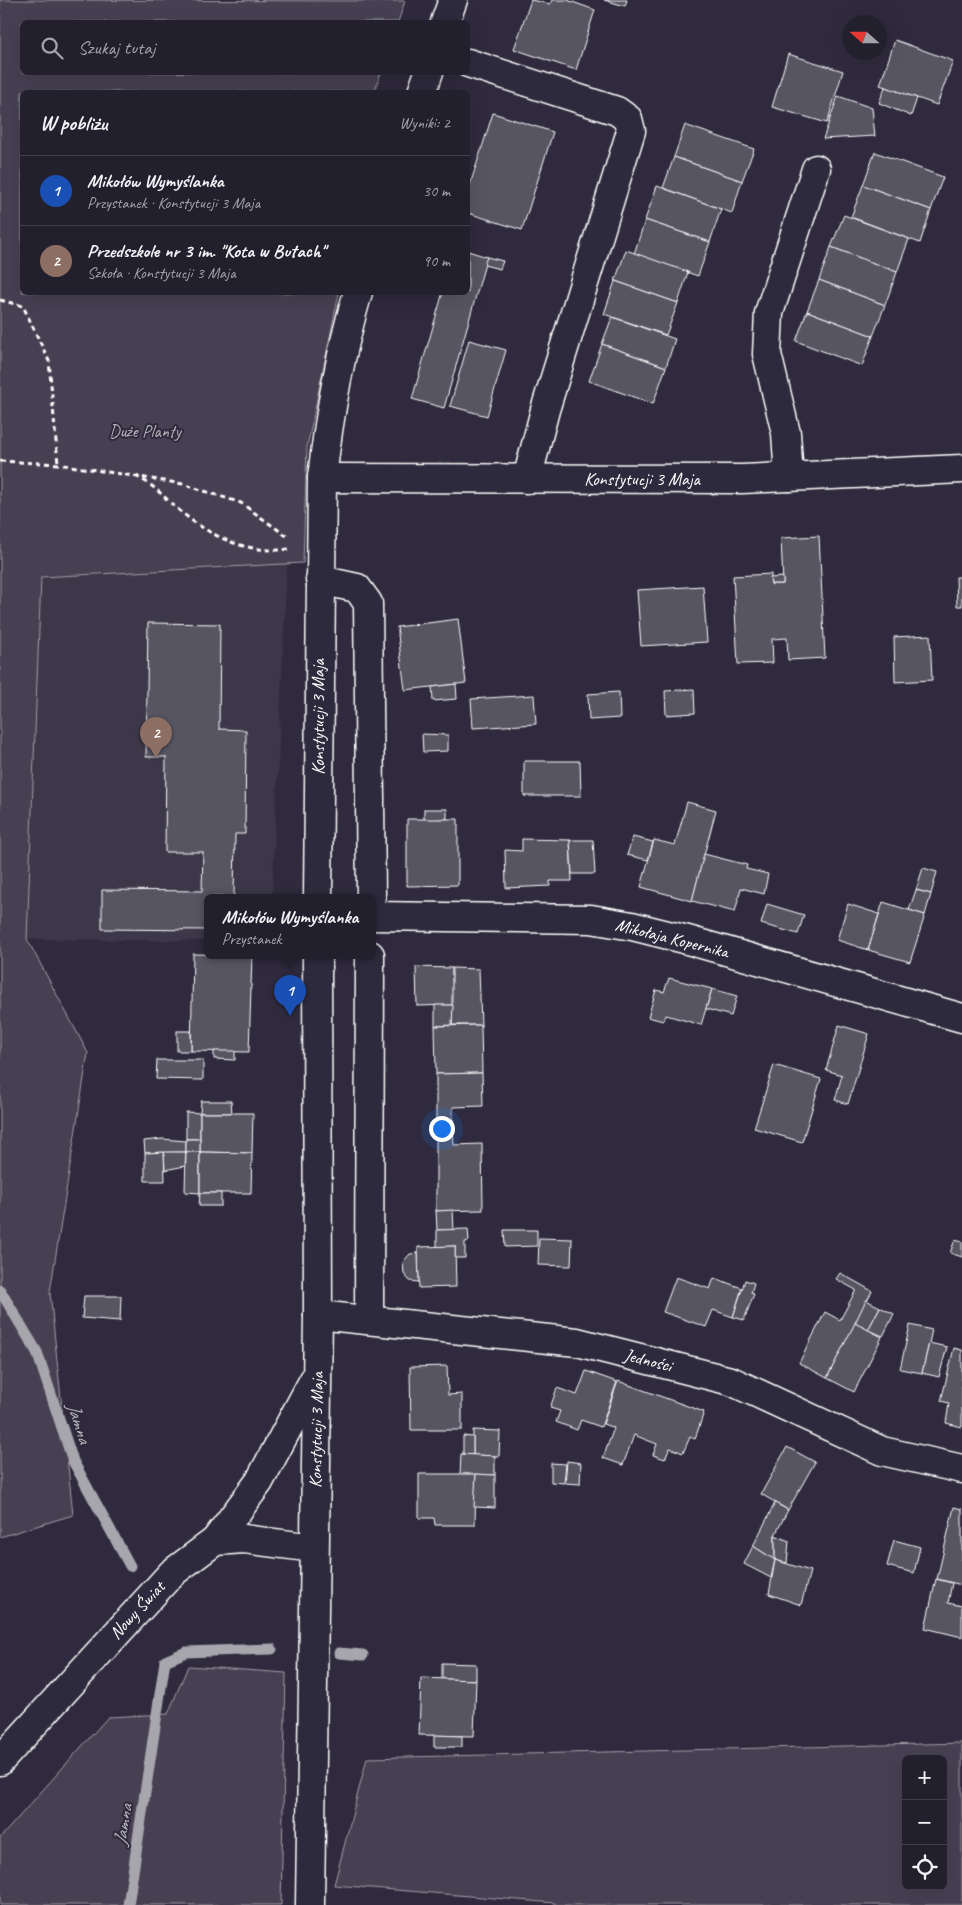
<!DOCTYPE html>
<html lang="pl">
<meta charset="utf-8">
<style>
:root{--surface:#23202e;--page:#2f2d3a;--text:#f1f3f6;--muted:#a3a3aa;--line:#403e4a;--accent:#ff9aa2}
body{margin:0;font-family:Caveat,sans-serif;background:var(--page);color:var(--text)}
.controls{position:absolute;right:15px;bottom:15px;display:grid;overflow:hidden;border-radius:8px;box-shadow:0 5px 20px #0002}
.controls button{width:45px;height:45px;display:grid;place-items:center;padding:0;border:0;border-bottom:1px solid var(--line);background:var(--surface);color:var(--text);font:25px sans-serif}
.compass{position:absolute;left:842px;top:15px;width:45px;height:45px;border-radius:50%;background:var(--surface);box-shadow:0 5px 20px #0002;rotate:291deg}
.you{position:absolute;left:441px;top:1128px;width:18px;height:18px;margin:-12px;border:4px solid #fff;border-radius:50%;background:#1a73e8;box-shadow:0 0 0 8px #1a73e833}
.badge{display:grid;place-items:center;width:32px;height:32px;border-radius:50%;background:var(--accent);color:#fff;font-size:16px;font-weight:700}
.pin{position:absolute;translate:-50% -41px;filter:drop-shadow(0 1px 2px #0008)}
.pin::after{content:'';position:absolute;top:26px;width:18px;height:15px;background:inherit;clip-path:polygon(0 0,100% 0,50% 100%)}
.popup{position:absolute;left:204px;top:894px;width:172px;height:65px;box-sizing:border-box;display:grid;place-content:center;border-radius:8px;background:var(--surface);filter:drop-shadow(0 1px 4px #0005);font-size:16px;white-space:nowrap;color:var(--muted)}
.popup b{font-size:19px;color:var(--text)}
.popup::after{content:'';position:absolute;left:50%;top:100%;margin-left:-10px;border:10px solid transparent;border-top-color:var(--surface)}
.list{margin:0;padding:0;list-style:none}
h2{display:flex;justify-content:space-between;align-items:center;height:65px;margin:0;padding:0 20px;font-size:21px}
h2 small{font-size:16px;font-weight:400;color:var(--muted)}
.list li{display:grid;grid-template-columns:32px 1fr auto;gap:15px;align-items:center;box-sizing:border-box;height:70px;padding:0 20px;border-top:1px solid var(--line)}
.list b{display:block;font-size:19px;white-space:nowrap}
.list p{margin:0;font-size:16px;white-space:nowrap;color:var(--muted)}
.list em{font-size:16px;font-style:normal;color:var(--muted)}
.icon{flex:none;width:28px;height:28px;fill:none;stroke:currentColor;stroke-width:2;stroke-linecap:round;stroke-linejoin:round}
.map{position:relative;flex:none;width:962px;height:1905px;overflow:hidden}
.search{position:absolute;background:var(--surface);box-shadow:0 5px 20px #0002;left:20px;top:20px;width:450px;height:55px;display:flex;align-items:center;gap:12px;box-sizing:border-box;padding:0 18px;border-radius:8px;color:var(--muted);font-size:19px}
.panel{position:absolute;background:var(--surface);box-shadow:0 5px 20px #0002;left:20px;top:90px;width:450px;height:205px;border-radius:8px}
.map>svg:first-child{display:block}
.built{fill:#3c3749}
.green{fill:#464152;stroke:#a2a0a8;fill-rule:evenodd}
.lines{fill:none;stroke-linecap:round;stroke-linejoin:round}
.stream{stroke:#a7a6ad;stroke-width:11}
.building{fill:#595564;stroke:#fff}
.minor-casing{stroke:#fff;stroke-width:31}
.path{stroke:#fff;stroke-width:3;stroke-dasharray:5 4;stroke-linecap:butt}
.minor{stroke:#2f2a3d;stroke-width:28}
.labels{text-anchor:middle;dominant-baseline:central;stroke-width:4;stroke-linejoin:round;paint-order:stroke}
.park-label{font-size:18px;fill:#b5b3ba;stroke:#2f2a3d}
.street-label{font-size:18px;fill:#fff;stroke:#2f2a3d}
.water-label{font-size:19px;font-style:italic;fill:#b6b4bb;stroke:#2f2a3d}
</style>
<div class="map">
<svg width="962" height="1905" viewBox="0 0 962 1905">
<rect width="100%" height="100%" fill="#2f2a3d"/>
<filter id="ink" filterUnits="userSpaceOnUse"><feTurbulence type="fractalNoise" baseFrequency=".02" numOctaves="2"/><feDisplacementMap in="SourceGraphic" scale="10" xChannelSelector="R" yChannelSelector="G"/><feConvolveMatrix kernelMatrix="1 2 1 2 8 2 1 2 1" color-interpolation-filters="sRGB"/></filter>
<g filter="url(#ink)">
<path class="built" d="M287 564 272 897H208L207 941 27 939 41 576Z"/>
<g class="green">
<path d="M0 0 405 1 398 22H22V72L381 73 374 92H22V292L339 293 307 447 303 563 41 577 27 939 88 1053 50 1292 73 1515 0 1537Z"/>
<path d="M188 1666 286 1673 281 1905H0V1838L108 1717 168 1714Z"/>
<path d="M962 1743V1905H555V1903L334 1885 367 1758ZM906 1759H943V1886H906Z"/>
</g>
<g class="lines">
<g class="stream">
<path d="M0 1290 37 1352 73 1461 130 1566"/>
<path d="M339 1653 363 1655"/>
<path d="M128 1905 165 1661 186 1652 272 1649"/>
</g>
</g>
<g class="building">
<path d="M531 0 550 4 552 0H567L595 10 576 70 514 49Z"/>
<path d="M604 0H627L625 6Z"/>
<path d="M895 40 953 61 937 105 880 85Z"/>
<path d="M788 54 843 71 827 123 772 107Z"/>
<path d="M885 87 917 98 911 116 879 103Z"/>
<path d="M838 96 872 108 875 136 823 139Z"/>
<path d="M493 113 553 132 522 230 468 213V191Z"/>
<path d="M685 125 754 149 742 181 674 157Z"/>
<path d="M875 152 943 177 931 210 863 185Z"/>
<path d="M674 157 742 181 732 213 663 188Z"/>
<path d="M863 185 931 210 920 243 851 217Z"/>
<path d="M657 186 721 209 710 242 645 220Z"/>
<path d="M844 215 909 239 897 272 831 247Z"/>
<path d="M645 220 710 242 698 276 634 254Z"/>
<path d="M831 247 897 272 885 305 819 280Z"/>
<path d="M626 250 688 272 678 303 615 281Z"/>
<path d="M468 251 487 257 444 408 412 399 443 292H468Z"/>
<path d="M487 257 503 261 500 269 484 265Z"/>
<path d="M819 280 885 305 873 336 807 311Z"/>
<path d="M615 281 678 303 666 335 604 314Z"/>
<path d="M807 311 873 336 862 366 796 341Z"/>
<path d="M612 317 675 339 666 367 602 344Z"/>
<path d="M469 340 506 350 487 416 450 406Z"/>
<path d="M602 344 666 367 653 404 589 381Z"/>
<path d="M819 536 825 658 788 660 787 638 772 639 773 663 738 664 733 576 771 574V584H783L781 538Z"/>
<path d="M783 577V584H771L770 578Z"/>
<path d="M956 577H962V606H957Z"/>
<path d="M703 586 707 642 641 646 637 590Z"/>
<path d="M458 619 466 683 405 690 397 627Z"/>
<path d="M148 623 220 624 219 729 246 730 245 834H235L234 897H208V930L102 929V890L202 891 203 852H165L166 757H146Z"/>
<path d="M930 635 932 680 895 682 894 637Z"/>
<path d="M456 684 457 699 433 701 432 687Z"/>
<path d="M694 689 695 713 666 715 665 691Z"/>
<path d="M619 692 620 718 589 720 588 694Z"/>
<path d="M534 695 536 724 473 728 471 699Z"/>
<path d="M422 734 448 735V751L423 752Z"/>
<path d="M524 761H580L581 796H524Z"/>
<path d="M687 802 716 810 692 901 641 887 654 840 675 845Z"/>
<path d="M424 809H447V819L424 820Z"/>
<path d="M407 819H458V885L407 886Z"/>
<path d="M633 837 653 842 648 860 627 855Z"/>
<path d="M522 839 570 840 572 881H550V886L506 888 505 850 522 851Z"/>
<path d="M570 840H593L595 874H572Z"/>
<path d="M704 854 747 865 746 869 768 874 764 894 741 888 735 912 692 901Z"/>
<path d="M923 868 937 872 931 894 916 890Z"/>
<path d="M916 890 931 894 925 915 909 910Z"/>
<path d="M883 902 925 915 910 962 868 950Z"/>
<path d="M767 904 804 915 798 934 761 924Z"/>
<path d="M848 904 879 914 868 950 837 940Z"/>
<path d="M193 954 252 955 249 1052 191 1051Z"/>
<path d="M416 967 452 968 453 1005 417 1006Z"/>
<path d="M452 968 479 969 481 1025H452Z"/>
<path d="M669 978 712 989 701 1025 666 1015 663 1021 648 1017 656 990 664 992Z"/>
<path d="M712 989 737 996 731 1016 706 1009Z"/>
<path d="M435 1005H453L452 1025 435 1026Z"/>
<path d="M481 1025 482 1073 436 1074 435 1026Z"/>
<path d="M839 1025 869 1034 848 1104 835 1100 842 1075 826 1070Z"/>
<rect x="177" y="1031" width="14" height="20"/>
<path d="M214 1051H235V1060L214 1059Z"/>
<path d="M157 1060H203V1080L156 1079Z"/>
<path d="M774 1065 821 1079 802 1142 754 1128Z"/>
<path d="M482 1073 483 1106 453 1107V1125H436V1074Z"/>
<path d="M201 1101H231L232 1113H200Z"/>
<path d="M186 1112 200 1113V1139H186Z"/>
<path d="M200 1113H253L252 1153 200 1152Z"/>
<path d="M436 1125H453L454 1145 482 1144 483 1210 436 1211Z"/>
<path d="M162 1139 186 1141V1152L145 1153 144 1141Z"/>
<rect x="186" y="1139" width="14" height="13"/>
<path d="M164 1152H186L185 1166 165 1170Z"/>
<path d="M164 1152 165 1181H145V1153Z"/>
<path d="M186 1152H200V1193L185 1192Z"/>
<path d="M200 1152 252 1153 251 1193H200Z"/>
<path d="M200 1193H221V1206H199Z"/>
<path d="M453 1210 454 1230H437L436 1211Z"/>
<path d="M468 1229 469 1241 465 1242V1258H455V1246L437 1247V1230Z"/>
<path d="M504 1230H537V1246L505 1247Z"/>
<path d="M539 1238 572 1239 571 1266 538 1265Z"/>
<path d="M955 1240 962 1242V1257L950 1253Z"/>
<path d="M455 1246 456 1287 419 1288 418 1247Z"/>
<path d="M418 1253 419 1282 410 1281 404 1274 403 1262 410 1254Z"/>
<path d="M840 1273 872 1291 827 1378 799 1363 825 1312 840 1320 856 1290 836 1279Z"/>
<path d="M676 1277 710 1289 714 1278 742 1288 733 1317 713 1310 706 1327 663 1312Z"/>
<path d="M745 1280 754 1283 751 1293 754 1294 744 1320 733 1317Z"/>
<path d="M84 1296H121L120 1321 82 1318Z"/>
<path d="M866 1300 880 1307 868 1330 855 1323Z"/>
<path d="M880 1307 894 1314 883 1336 868 1330Z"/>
<path d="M855 1323 882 1337 854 1392 827 1378Z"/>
<path d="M910 1325 932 1330 922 1373 900 1369Z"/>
<path d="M929 1343 947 1347 939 1377 922 1373Z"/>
<path d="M954 1348 962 1350V1427L946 1423 949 1403 941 1401Z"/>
<path d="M447 1366 448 1395 462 1394V1430H411L410 1367Z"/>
<path d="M586 1371 617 1382 601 1427 581 1420 577 1430 556 1422 560 1411 550 1408 557 1388 577 1395Z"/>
<path d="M618 1381 704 1412 695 1439 690 1437 683 1453 670 1448 665 1459 653 1455 657 1444 634 1435 623 1465 603 1458 614 1428 603 1424Z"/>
<path d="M473 1430 500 1431 499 1456 473 1455Z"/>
<path d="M463 1436 473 1437V1455L463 1454Z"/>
<path d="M787 1447 815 1462 788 1510 761 1494Z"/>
<path d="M461 1454 495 1456V1475L460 1474Z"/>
<path d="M567 1461 581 1463 580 1484 565 1483Z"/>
<path d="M551 1463 566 1464 564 1483 551 1482Z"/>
<path d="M419 1474H476L475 1525H435L434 1518H419Z"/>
<path d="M476 1474 495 1475V1508L474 1507Z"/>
<path d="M775 1503 788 1510 775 1535V1560L753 1546Z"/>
<path d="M954 1507 962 1509V1585L937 1579Z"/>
<path d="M775 1535 789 1541 787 1563 775 1560Z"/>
<path d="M894 1540 920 1547 914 1573 887 1566Z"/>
<path d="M753 1546 775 1560 771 1578 744 1564Z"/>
<path d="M775 1560 810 1571 801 1605 769 1594Z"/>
<path d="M936 1579 952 1583 948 1603 962 1606V1637L925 1628Z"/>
<path d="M442 1663 476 1664V1680L442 1679Z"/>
<path d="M421 1678 476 1680 474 1736 419 1735Z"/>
<path d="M434 1735 462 1736V1747H434Z"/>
</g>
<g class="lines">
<defs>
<g id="minor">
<path d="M445 22 453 0"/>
<path d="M468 63 617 111 628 119 631 131 545 410 527 479"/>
<path d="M422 92 429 72"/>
<path d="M789 477 786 433 767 354 769 313 816 169"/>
<path d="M322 478 742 479 962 469"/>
<path d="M320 580 357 588 368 603 371 897"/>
<path d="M318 897 322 478C329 415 340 354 358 292"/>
<path d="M372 916 591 919 632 926 684 939 962 1018"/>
<path d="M318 1315 577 1342 731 1381 882 1451 962 1469"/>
<path d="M369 1320 370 955"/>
<path d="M215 1541 259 1482 313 1381"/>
<path d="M0 1761 172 1573 215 1541 244 1539 314 1548"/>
<path d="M310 1905 318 1315 317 955"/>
</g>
</defs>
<use href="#minor" class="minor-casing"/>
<g class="path">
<path d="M0 300 23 306 49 361 58 464"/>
<path d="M0 461 58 464 183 484 241 503 288 537"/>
<path d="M135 476C154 484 164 498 180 511 209 536 249 555 289 549"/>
</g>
<use href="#minor" class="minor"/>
</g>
</g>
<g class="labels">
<g class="park-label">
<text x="145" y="431">Duże Planty</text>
</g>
<g class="street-label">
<text x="642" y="479">Konstytucji 3 Maja</text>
<text transform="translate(318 717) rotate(-90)">Konstytucji 3 Maja</text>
<text transform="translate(672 938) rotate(14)">Mikołaja Kopernika</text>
<text transform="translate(648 1360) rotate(14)">Jedności</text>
<text transform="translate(316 1430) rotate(-89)">Konstytucji 3 Maja</text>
<text transform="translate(137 1610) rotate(-47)">Nowy Świat</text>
</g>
<g class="water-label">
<text transform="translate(79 1423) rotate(72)">Jamna</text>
<text transform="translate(123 1825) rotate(-81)">Jamna</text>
</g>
</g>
</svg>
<div class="controls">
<button>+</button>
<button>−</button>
<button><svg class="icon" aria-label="locate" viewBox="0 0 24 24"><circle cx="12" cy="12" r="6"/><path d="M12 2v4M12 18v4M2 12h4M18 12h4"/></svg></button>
</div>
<svg class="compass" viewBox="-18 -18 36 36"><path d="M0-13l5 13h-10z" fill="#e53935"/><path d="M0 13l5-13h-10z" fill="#a3a3aa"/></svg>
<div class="you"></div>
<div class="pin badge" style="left:290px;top:1016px;background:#1a4fb4">1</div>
<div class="popup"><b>Mikołów Wymyślanka</b>Przystanek</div>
<div class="pin badge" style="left:156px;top:758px;background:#8d6e63">2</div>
<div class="search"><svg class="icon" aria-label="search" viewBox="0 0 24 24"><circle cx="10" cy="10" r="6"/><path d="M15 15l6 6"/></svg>Szukaj tutaj</div>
<section class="panel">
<h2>W pobliżu<small>Wyniki: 2</small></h2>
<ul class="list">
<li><span class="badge" style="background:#1a4fb4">1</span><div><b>Mikołów Wymyślanka</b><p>Przystanek · Konstytucji 3 Maja</p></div><em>30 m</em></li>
<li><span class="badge" style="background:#8d6e63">2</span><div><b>Przedszkole nr 3 im. &quot;Kota w Butach&quot;</b><p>Szkoła · Konstytucji 3 Maja</p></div><em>90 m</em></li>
</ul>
</section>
</div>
